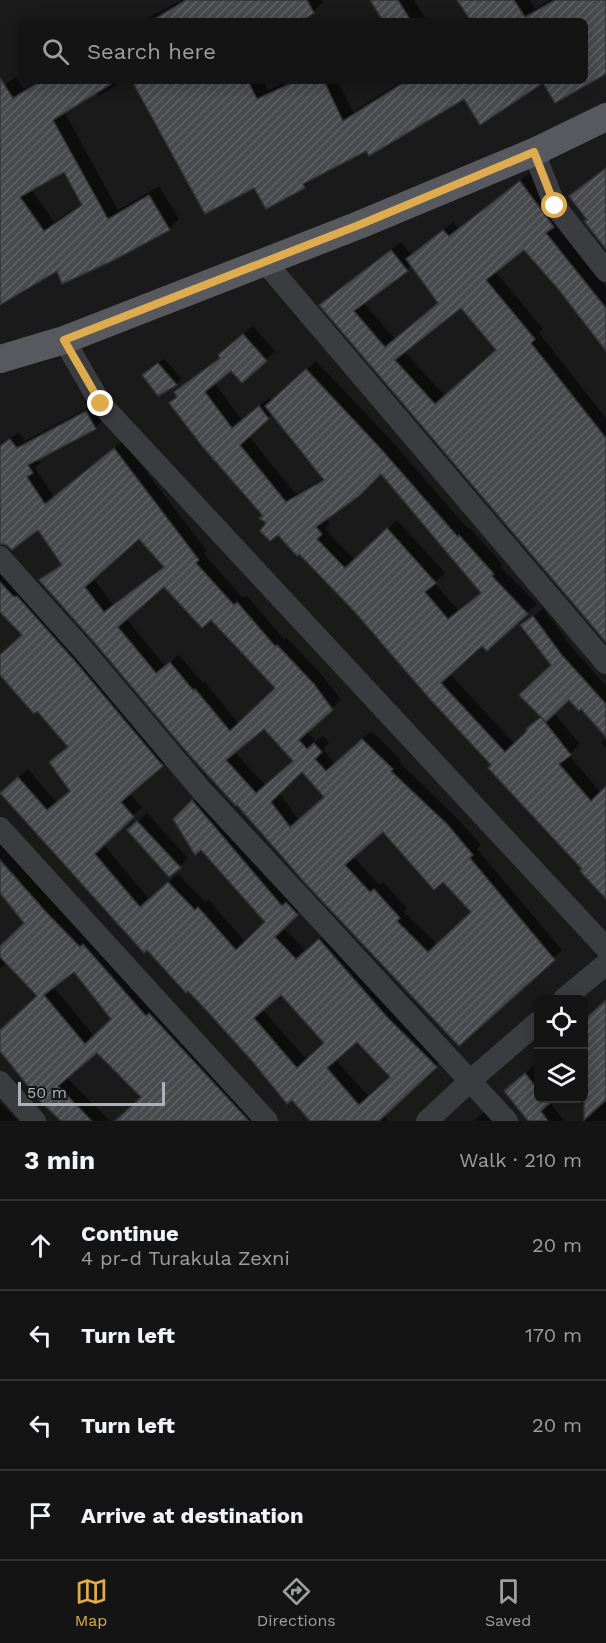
<!DOCTYPE html>
<meta charset="utf-8">
<style>
:root{--surface:#141414;--page:#1d1d1d;--text:#f1f3f6;--muted:#9d9ea0;--line:#333334;--accent:#deac4f}
body{margin:0;font-family:"Work Sans",sans-serif;background:var(--page);color:var(--text)}
.controls{position:absolute;right:18px;bottom:18px;display:grid;overflow:hidden;border-radius:9px;box-shadow:0 3px 15px #0003}
.controls button{width:54px;height:54px;display:grid;place-items:center;padding:0;border:0;border-bottom:2px solid var(--line);background:var(--surface);color:var(--text);font:30px sans-serif}
.scale{position:absolute;left:18px;bottom:15px;width:147px;box-sizing:border-box;padding-left:6px;border:3px solid #aeb1b9;border-top:0;font-size:16px;line-height:21px;white-space:nowrap;color:#aeb1b9;-webkit-text-stroke:4px #151516;paint-order:stroke}
.stop{position:absolute;width:18px;height:18px;margin:-14px;border:4px solid #deac4f;border-radius:50%;background:#fff}
.stop.end{background:#deac4f;border-color:#fff;box-shadow:0 2px 6px #0008}
.list{margin:0;padding:0;list-style:none}
h2{display:flex;justify-content:space-between;align-items:center;height:78px;margin:0;padding:0 24px;font-size:26px}
h2 small{font-size:20px;font-weight:400;color:var(--muted)}
.list li{display:grid;grid-template-columns:39px 1fr auto;gap:18px;align-items:center;box-sizing:border-box;height:90px;padding:0 24px;border-top:2px solid var(--line)}
.list b{display:block;font-size:22px;white-space:nowrap}
.list p{margin:0;font-size:20px;white-space:nowrap;color:var(--muted)}
.list em{font-size:20px;font-style:normal;color:var(--muted)}
.icon{flex:none;width:33px;height:33px;fill:none;stroke:currentColor;stroke-width:2;stroke-linecap:round;stroke-linejoin:round}
.map{position:relative;flex:none;width:606px;height:1121px;overflow:hidden}
.search{position:absolute;background:var(--surface);box-shadow:0 3px 15px #0003;left:18px;right:18px;top:18px;height:66px;display:flex;align-items:center;gap:15px;box-sizing:border-box;padding:0 21px;border-radius:9px;color:var(--muted);font-size:22px}
.sheet{height:438px;background:var(--surface)}
nav{display:flex;justify-content:space-around;align-items:center;box-sizing:border-box;height:84px;border-top:2px solid var(--line);background:var(--surface);font-size:16px;color:var(--muted)}
nav a{display:grid;justify-items:center;gap:3px}
nav .on{color:var(--accent)}
.map>svg:first-child{display:block}
.shadow{fill:#0007;fill-rule:evenodd}
.building{fill:url(#building-hatch);stroke:#343437;stroke-width:1.5;fill-rule:evenodd}
.lines{fill:none;stroke-linecap:round;stroke-linejoin:round}
.minor{stroke:#3b3c40;stroke-width:22}
.major{stroke:#57595f;stroke-width:28}
.route{stroke:#deac4f;stroke-width:8}
</style>
<div class="map">
<svg width="606" height="1121" viewBox="0 0 606 1121">
<defs>
<pattern id="building-hatch" width="6" height="6" patternUnits="userSpaceOnUse" patternTransform="scale(1.5)"><rect width="6" height="6" fill="#494a4d"/><path d="M-1 1l2-2M0 6l6-6M5 7l2-2" fill="none" stroke="#616265"/></pattern>
</defs>
<rect width="100%" height="100%" fill="#1a1a1b"/>
<g class="shadow">
<path d="M182 0H322L323 2 313 12 299 21H142Z"/>
<path d="M371 0H414L427 21H385Z"/>
<path d="M459 0H530L535 9 550 0H606V72L555 101 543 81H585V21H472Z"/>
<path d="M16 77 24 89 37 81H124L98 96 95 92 64 111 118 210 159 186 179 219 169 229 57 269 0 303V88ZM64 170 83 203 54 222 31 189Z"/>
<path d="M134 81H263L268 90 287 81H338L353 112 402 81H543L465 97 315 176 304 187 255 186Z"/>
<path d="M530 173 562 217 555 224 606 287V349L524 248 495 271 543 329 539 333 606 418V641L331 296 401 242 412 255 453 222 458 228ZM412 265 439 303 395 339 363 302ZM461 306 497 349 445 396 404 351Z"/>
<path d="M253 326 275 351 266 360 231 369 214 382 242 420 269 398 272 401 316 361 390 439 468 529 469 527 502 564 500 566 537 604 487 649 483 644 449 673 515 744 543 716 552 664 522 626 543 608 570 645 606 686V735L581 707 569 698 554 713 580 744 569 755 601 793 606 788V896L493 765 355 610 264 515 176 393 221 356 229 346ZM272 414 324 478 296 494 248 435ZM381 472 482 592 458 610 434 583 445 573 397 520 355 560 325 529 330 524 325 519Z"/>
<path d="M164 359 182 379 176 384 159 394 150 369Z"/>
<path d="M95 404 103 419 95 428 37 459 40 463 35 468 54 497 123 441 207 551 204 554 243 598 246 595 284 639 286 637 322 675 341 700 307 731 316 742 323 736 329 742 323 749 335 764 371 731 401 760 399 762 456 817 481 845 477 849 562 950 459 1044 41 581 63 563 39 528 5 543 0 541V445L19 432 25 441ZM139 537 165 566 113 605 93 578ZM165 585 211 618 277 688 239 724 204 681 203 683 179 655 165 666 126 618ZM264 727 294 760 265 785 234 751ZM302 769 326 796 299 820 279 793ZM383 830 443 880 473 912 438 945 404 912 407 908 383 882 379 885 353 856Z"/>
<path d="M0 564 171 756 129 793 142 807 103 844 149 899 178 874 205 902 208 899 246 943 267 922 175 819 202 793 306 905 283 927 306 951 328 931 445 1057 383 1115 388 1120 386 1121H311L292 1098 254 1061 10 784 28 769 56 802 71 790 51 762 69 746 37 709 0 673V655L24 635 0 610ZM281 993 326 1042 307 1060 262 1009ZM357 1040 392 1076 369 1097 335 1059Z"/>
<path d="M606 739V748L601 743Z"/>
<path d="M147 813 188 858 180 866 129 830Z"/>
<path d="M0 842 265 1121H117L143 1097 97 1051 66 1077 110 1121H64L0 1049V1031L39 996 7 962 0 969V947L26 923 0 891ZM74 970 113 1019 94 1036 53 986Z"/>
<path d="M606 1001V1121H585L592 1115 577 1098H584V1022Z"/>
<path d="M538 1062V1098H553L549 1101 564 1121H529L515 1082Z"/>
<path d="M0 1103 18 1121H0Z"/>
<path d="M489 1107 502 1121H474Z"/>
</g>
<g class="building">
<path d="M186 0H307L314 13 302 21H151Z"/>
<path d="M370 0H398L411 21H383Z"/>
<path d="M457 0H514L525 17 555 0H606V74L555 103 543 83 480 125 464 99 369 156 366 151 303 184 305 188 266 209 254 188 205 214 132 81H248L257 99 296 81H324L343 121 406 81H585V21H471Z"/>
<path d="M0 78 13 98 41 81H116L53 120 108 219 149 195 170 230 114 260 62 284 57 271 0 305ZM64 172 82 205 44 231 20 197Z"/>
<path d="M606 168V249L584 221 587 220 569 196Z"/>
<path d="M520 181 554 227 546 233 606 308V351L559 290 524 250 486 280 535 339 531 343 606 438V642L319 305 391 250 408 271 354 311 385 347 438 303 406 259 443 230 449 236ZM461 308 496 350 435 404 395 360Z"/>
<path d="M243 334 267 361 242 383 231 371 205 392 232 428 259 406 269 419 240 445 286 502 324 480 265 406 306 369 381 449 458 537 459 535 494 574 492 576 528 614 487 651 482 646 441 683 505 752 527 731 526 729 541 717 571 755 559 764 591 801 606 786V899L580 871 582 869 488 768 491 765 429 698 354 611 299 554 297 556 278 535 270 541 260 531 266 523 259 518 263 516 202 446 169 403 177 397 174 392 220 358 218 355ZM381 474 481 593 448 619 425 592 436 583 387 528 345 568 317 539 322 534 316 527 359 496Z"/>
<path d="M158 363 177 385 158 396 142 375Z"/>
<path d="M86 411 96 429 28 465 33 473 27 477 45 504 114 448 199 560 196 563 234 605 237 602 275 646 277 645 314 684 333 710 299 740 307 749 314 743 322 752 315 759 326 771 362 739 393 769 391 771 448 825 473 855 470 858 555 960 459 1046 306 884 237 805 236 806 185 750 94 642 39 580 62 565 38 530 12 550 5 544H0V446L10 439 17 448ZM139 539 164 567 104 612 85 587ZM164 587 202 628 211 620 275 688 230 731 195 689 193 690 170 662 156 673 118 627ZM264 729 293 761 256 793 226 760ZM302 772 324 797 290 827 271 802ZM383 832 434 890 443 882 471 912 428 952 397 921 400 918 374 889 370 892 345 865Z"/>
<path d="M0 582 14 597 17 596 74 660 163 766 121 802 134 817 95 854 140 907 168 882 195 910 198 907 236 950 265 922 201 850 195 855 173 819 192 800 282 906 286 902 298 915 275 937 296 959 319 939 387 1017 437 1067 379 1121H310L292 1100 287 1104 253 1062 207 1011 188 991 186 993 147 950 144 953 0 793 18 777 47 810 70 791 49 762 68 747 37 711 34 714 0 675V655L22 635 0 612ZM281 995 324 1043 297 1068 254 1018ZM357 1042 390 1077 359 1105 327 1068Z"/>
<path d="M533 616 561 654 606 704V737L581 709 579 711 569 700 546 722 519 695 551 665 520 625Z"/>
<path d="M137 821 181 868 169 877 127 830Z"/>
<path d="M0 860 47 913 80 947 83 944 146 1016 149 1013 249 1121H115L141 1097 97 1053 58 1086 92 1121H61L40 1101 0 1051V1030L37 996 0 957V946L24 923 0 893ZM74 972 111 1019 85 1044 44 995Z"/>
<path d="M606 1000V1100L584 1120V1020Z"/>
<path d="M525 1073 538 1089V1098H546L550 1103 541 1111 548 1121H528L504 1091Z"/>
</g>
<g class="lines">
<g class="minor">
<path d="M534 152 555 206 606 271"/>
<path d="M265 262 606 663"/>
<path d="M64 340 101 404 606 948"/>
<path d="M0 557 84 651 202 791 507 1121"/>
<path d="M0 828 267 1121"/>
<path d="M564 999 606 964"/>
<path d="M0 1082 35 1121"/>
<path d="M427 1121 470 1081 538 1022"/>
</g>
<path class="major" d="M0 359 64 340 359 225 534 152 606 117"/>
</g>
<g class="lines">
<path class="route" d="M101 404 64 340 359 225 534 152 555 206"/>
</g>
</svg>
<div class="controls">
<button><svg class="icon" aria-label="locate" viewBox="0 0 24 24"><circle cx="12" cy="12" r="6"/><path d="M12 2v4M12 18v4M2 12h4M18 12h4"/></svg></button>
<button><svg class="icon" aria-label="layers" viewBox="0 0 24 24"><path d="M12 4l9 5-9 5-9-5zM3 14l9 5 9-5"/></svg></button>
</div>
<div class="scale">50 m</div>
<div class="stop" style="left:555px;top:206px"></div>
<div class="stop end" style="left:101px;top:404px"></div>
<div class="search"><svg class="icon" aria-label="search" viewBox="0 0 24 24"><circle cx="10" cy="10" r="6"/><path d="M15 15l6 6"/></svg>Search here</div>
</div>
<section class="sheet">
<h2>3 min<small>Walk · 210 m</small></h2>
<ul class="list">
<li><svg class="icon" aria-label="ahead" viewBox="0 0 24 24"><path d="M12 20V5M6 11l6-6 6 6"/></svg><div><b>Continue</b><p>4 pr-d Turakula Zexni</p></div><em>20 m</em></li>
<li><svg class="icon" aria-label="left" viewBox="0 0 24 24"><path d="M17 20v-9H6M10 6l-5 5 5 5"/></svg><div><b>Turn left</b></div><em>170 m</em></li>
<li><svg class="icon" aria-label="left" viewBox="0 0 24 24"><path d="M17 20v-9H6M10 6l-5 5 5 5"/></svg><div><b>Turn left</b></div><em>20 m</em></li>
<li><svg class="icon" aria-label="arrive" viewBox="0 0 24 24"><path d="M6 21V4h12l-3 4 3 4H6"/></svg><div><b>Arrive at destination</b></div></li>
</ul>
</section>
<nav>
<a class="on"><svg class="icon" aria-label="map" viewBox="0 0 24 24"><path d="M3 6l6-2 6 2 6-2v14l-6 2-6-2-6 2zM9 4v14M15 6v14"/></svg>Map</a>
<a><svg class="icon" aria-label="directions" viewBox="0 0 24 24"><path d="M12 3l9 9-9 9-9-9zM9 14v-3h6M13 9l2 2-2 2"/></svg>Directions</a>
<a><svg class="icon" aria-label="saved" viewBox="0 0 24 24"><path d="M7 4h10v16l-5-4-5 4z"/></svg>Saved</a>
</nav>
